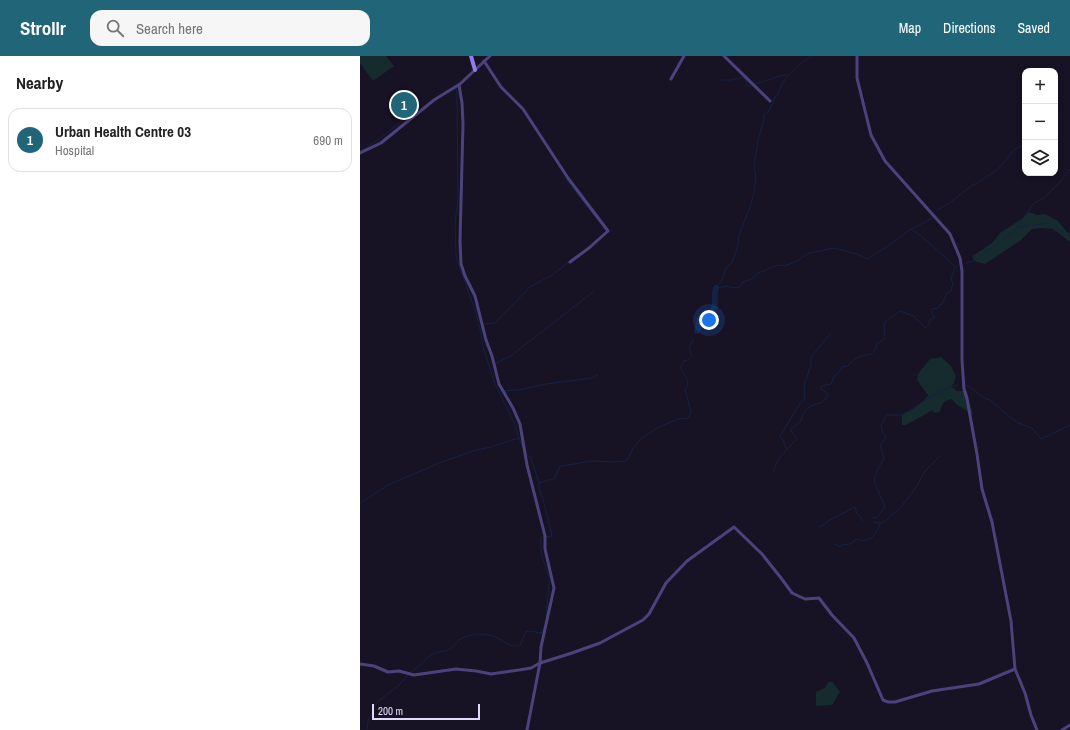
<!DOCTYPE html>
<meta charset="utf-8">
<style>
:root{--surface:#fff;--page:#f6f6f6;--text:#222;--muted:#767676;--line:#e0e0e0;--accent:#216578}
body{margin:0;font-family:"Archivo Narrow",sans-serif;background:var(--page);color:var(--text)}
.controls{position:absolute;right:12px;top:12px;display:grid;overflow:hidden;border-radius:8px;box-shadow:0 2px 6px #0003}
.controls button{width:36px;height:36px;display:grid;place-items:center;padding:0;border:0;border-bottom:1px solid var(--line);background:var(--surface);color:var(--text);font:20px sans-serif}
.scale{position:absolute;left:12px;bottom:10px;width:108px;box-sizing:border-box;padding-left:4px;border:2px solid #e1dafa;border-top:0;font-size:11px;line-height:14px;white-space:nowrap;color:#e1dafa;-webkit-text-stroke:3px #171224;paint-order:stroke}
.you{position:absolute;left:349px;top:264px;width:14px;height:14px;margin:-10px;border:3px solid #fff;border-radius:50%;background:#1a73e8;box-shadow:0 0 0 6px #1a73e833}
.badge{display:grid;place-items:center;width:26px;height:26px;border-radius:50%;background:var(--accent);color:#fff;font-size:13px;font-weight:700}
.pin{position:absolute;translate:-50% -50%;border:2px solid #fff;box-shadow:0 1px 4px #0006}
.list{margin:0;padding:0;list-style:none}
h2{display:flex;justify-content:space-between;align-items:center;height:52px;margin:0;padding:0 16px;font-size:17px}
h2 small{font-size:13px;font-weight:400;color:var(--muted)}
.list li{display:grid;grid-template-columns:26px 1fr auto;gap:12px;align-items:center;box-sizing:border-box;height:64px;margin:0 8px 8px;padding:0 8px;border:1px solid var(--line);border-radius:12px}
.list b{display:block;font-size:15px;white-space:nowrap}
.list p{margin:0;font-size:13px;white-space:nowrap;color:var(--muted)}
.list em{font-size:13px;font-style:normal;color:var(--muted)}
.icon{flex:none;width:22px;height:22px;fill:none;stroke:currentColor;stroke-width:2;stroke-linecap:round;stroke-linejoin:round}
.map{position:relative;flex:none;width:710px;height:674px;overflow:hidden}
header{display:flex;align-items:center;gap:24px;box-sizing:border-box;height:56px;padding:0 20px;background:var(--accent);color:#fff}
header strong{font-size:19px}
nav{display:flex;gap:22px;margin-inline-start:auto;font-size:14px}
.search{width:280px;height:36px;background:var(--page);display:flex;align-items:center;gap:10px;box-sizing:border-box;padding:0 14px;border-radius:12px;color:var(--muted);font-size:15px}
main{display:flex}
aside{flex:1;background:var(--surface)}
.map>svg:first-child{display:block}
.green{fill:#162b2d}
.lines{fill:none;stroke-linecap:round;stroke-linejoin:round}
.stream{stroke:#152245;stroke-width:1}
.river{stroke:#152245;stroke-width:6}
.street{stroke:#4c437d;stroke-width:3}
.secondary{stroke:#8d7dee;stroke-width:4}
</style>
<header>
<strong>Strollr</strong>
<div class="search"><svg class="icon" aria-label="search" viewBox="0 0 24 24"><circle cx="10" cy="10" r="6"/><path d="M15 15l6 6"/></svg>Search here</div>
<nav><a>Map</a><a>Directions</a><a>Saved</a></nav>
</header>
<main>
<aside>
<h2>Nearby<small></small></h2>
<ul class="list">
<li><span class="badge">1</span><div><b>Urban Health Centre 03</b><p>Hospital</p></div><em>690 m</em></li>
</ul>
</aside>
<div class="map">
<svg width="710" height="674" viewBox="0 0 710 674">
<rect width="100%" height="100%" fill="#171224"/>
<g class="green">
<path d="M0 0H26L34 10 13 25 0 7Z"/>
<path d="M669 156 677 159 685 158 698 165 708 177H710V186L693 173 681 172 672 173 661 184 625 208 614 205 612 200 632 187 640 177 663 162Z"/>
<path d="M581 301 591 310 596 320 594 327 591 330 597 335H607L613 359 596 348 592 343C583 345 582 348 580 356L574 357 573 354 546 369H542V359C550 355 564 347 568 339L557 324 558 318 570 303Z"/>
<path d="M468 626H473L480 636 472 649 456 650V636L465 632Z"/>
</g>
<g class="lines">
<g class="stream">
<path d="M359 24H372L382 21 386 24 387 30H390L393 29"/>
<path d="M395 28 420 20 427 19"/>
<path d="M96 32 97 39 98 145 95 166 96 198 98 207 115 254 120 273 123 291 135 328 155 369 159 382"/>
<path d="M695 63 699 59"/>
<path d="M0 95C19 85 35 70 52 56"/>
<path d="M204 121 237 163"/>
<path d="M577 154 591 146 611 130 617 127 634 116 641 110 654 94 665 87"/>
<path d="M659 170 664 161 673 148 685 141 701 125 710 113"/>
<path d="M552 173 574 161"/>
<path d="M606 207 614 205 659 171 689 167 710 182"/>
<path d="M356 232 368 230 371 232 380 231 383 226 392 223 398 217 401 216 418 209 424 210 435 206 449 197 474 192 497 198 507 203 525 192 551 173 561 180 595 210"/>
<path d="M356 232 362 224 364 217 367 211 372 206 374 202 378 189 379 179 390 151 394 136 396 121 394 110 395 102 396 97 398 84 404 63V59L409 55 415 41 417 40C419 36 420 31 422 28 429 17 441 6 452 0"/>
<path d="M123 268 135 267 170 231 192 219 209 206"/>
<path d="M135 308 152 299 233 236"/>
<path d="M607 329 624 342 630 344 656 366 672 372 681 383 710 369"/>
<path d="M139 335 158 334 186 328 232 322 238 319"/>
<path d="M426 392 423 384 420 380 439 349 445 342 444 329 451 309V301L471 277"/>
<path d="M166 398 171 402 179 427"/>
<path d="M413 416C418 401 425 395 436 384V381L430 374 441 365C442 354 451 348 461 347L464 343H466L468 340 465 335 461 333V330L471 328 474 320 479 316 482 311 488 310C491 306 495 302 501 300 503 299 505 299 507 299 514 298 516 293 517 287 531 283 521 273 525 267 527 263 536 259 540 255L556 261 555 262 561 267 565 272C569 270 569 267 570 264L574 262 572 257V253L579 252V249L582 248 587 237 592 234 591 232 593 230 591 222C595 215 591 213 599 209"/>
<path d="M0 447 28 429 79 407 116 394 131 391 159 382 163 392"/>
<path d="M512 462 517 461 525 451C517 428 507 427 524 403L522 395 520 390 526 381C519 372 520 368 527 359H542L553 353 567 343 591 330 598 329"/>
<path d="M513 466 520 467 525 465 540 452 557 430 565 415 580 400"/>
<path d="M459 471 464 469 468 465 495 451 497 458 500 460 503 465"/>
<path d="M475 488 480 491 481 489 490 488 497 483C510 488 516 478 520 468"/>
<path d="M186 560 189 529V521L182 500 180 482 185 480 190 481 192 479 183 443 179 432V427L195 422 199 412 202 410 231 405 253 406 264 405 267 404 269 401 273 392 282 382 297 372 318 363 328 362 331 356 325 334C335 318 314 319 324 305 338 301 328 298 330 290 331 288 332 286 333 284"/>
<path d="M51 616C54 614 58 611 61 608 64 606 66 602 70 600 76 595 84 596 90 593 94 591 96 587 99 584 108 578 118 577 129 579 140 580 150 594 160 589L166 576 170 575 181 577 183 573"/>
<path d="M7 674 8 665 16 648 19 644 24 641 38 630 49 618"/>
</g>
<path class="river" d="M337 275C339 271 339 263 342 260 345 257 351 258 353 255 357 250 353 239 356 232"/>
<g class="street">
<path d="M364 0 410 45"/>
<path d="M497 0V22L511 79 525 105 590 178 600 202 602 215V304L604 333 607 343 617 398 622 433 632 466 651 565 655 613 665 637 671 659 677 674"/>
<path d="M124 5 141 31 163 53 208 122 248 175 229 192 210 206"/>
<path d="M311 23 324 0"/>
<path d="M99 29 102 47 103 68 100 185 101 208 105 220 115 240 126 284 132 300 139 328 153 352 160 368 167 409 185 480V493L194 532 181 591 180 607 167 674"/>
<path d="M0 97 21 87 74 44 100 28 130 0"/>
<path d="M0 608 14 610 28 616 39 615 54 619 96 613 116 615 131 618 159 614 171 612 180 607 212 597 240 587 283 564 289 558 306 527 327 505 374 471 402 498 421 522 432 537 445 543 459 542 472 559 494 582 507 607 523 644 528 646H535L572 635 619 628 655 613"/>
<path d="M702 674 710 669"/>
</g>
<path class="secondary" d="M111 0 115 14"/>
</g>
</svg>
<div class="controls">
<button>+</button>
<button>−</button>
<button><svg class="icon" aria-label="layers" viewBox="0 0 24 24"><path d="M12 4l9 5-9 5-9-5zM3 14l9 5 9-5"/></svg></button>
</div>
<div class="scale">200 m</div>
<div class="you"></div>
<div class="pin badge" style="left:44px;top:49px">1</div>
</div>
</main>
